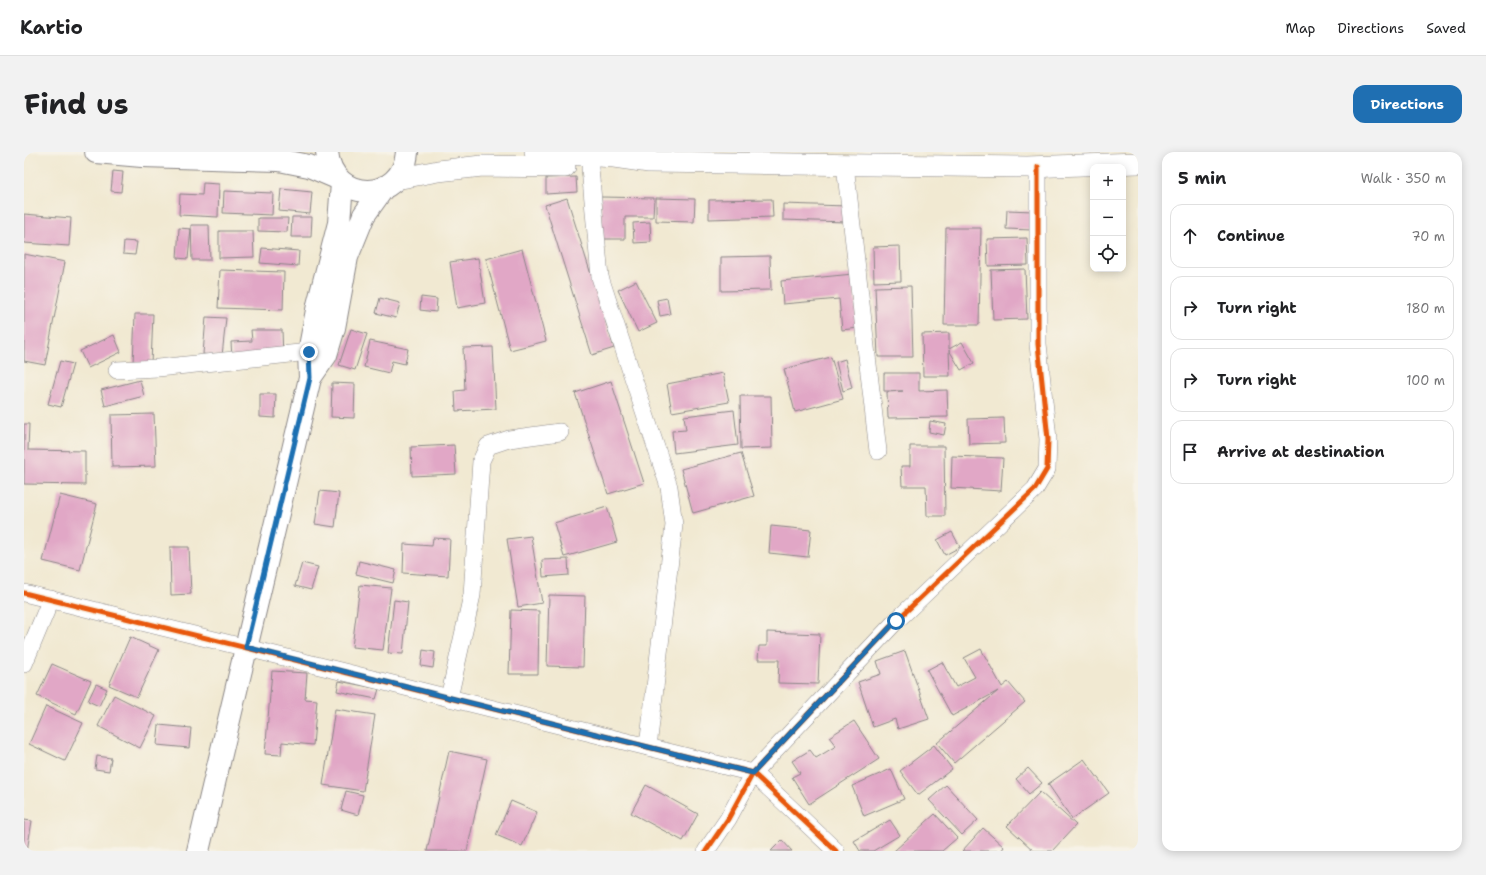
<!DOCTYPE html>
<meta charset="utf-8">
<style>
:root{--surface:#fff;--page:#f2f2f2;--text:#202124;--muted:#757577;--line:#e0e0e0;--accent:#1f6fb2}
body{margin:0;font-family:"Shantell Sans",sans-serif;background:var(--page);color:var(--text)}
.controls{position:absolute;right:12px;top:12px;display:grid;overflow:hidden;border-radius:8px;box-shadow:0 2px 10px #0003}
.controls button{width:36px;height:36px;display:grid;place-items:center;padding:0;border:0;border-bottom:1px solid var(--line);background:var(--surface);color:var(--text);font:20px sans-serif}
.stop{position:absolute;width:12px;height:12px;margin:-9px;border:3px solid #1f6fb2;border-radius:50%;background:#fff}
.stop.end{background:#1f6fb2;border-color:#fff;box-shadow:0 1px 4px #0008}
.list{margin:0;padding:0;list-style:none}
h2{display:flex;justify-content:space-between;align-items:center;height:52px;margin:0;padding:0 16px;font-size:17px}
h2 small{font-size:13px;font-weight:400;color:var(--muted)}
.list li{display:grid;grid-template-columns:26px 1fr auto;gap:12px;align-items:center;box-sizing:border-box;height:64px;margin:0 8px 8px;padding:0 8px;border:1px solid var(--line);border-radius:12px}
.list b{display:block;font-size:15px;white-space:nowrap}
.list em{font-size:13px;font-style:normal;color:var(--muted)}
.icon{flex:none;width:22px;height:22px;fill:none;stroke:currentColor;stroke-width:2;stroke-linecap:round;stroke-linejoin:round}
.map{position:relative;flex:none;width:1114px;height:699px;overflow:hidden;border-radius:12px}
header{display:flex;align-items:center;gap:24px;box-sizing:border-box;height:56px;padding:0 20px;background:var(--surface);border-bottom:1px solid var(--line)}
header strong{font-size:19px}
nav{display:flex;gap:22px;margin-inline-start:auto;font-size:14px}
.intro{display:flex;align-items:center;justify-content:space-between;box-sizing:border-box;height:96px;padding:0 24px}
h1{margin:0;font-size:28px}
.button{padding:10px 18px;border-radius:12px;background:var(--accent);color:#fff;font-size:14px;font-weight:700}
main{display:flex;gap:24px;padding:0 24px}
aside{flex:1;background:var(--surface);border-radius:12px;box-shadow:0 2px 10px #0003}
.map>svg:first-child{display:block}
.building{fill:#e1a7c6}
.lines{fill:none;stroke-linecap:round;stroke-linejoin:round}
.minor-casing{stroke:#8a8686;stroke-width:18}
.tertiary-casing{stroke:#8a8686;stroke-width:22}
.secondary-casing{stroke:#8a8686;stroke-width:24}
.minor{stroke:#fff;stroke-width:17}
.tertiary{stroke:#fff;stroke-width:21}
.secondary{stroke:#fff;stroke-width:22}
.cycleway-casing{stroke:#f7f3e8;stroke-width:8}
.cycleway{stroke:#e8590c;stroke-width:5}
.route{stroke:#1f6fb2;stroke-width:5}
</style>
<header>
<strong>Kartio</strong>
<nav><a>Map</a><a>Directions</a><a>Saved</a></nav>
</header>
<div class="intro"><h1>Find us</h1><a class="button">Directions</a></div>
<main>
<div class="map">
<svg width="1114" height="699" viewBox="0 0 1114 699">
<rect width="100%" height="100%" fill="#f7f3e8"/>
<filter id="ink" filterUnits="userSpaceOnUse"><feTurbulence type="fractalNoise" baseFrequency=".025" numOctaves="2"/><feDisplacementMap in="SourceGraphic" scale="8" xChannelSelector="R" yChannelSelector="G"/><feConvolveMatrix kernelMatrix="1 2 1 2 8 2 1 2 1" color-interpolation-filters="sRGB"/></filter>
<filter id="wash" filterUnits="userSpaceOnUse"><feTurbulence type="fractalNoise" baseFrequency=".012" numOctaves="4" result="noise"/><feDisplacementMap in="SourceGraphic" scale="16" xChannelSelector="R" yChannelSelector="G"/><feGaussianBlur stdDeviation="0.9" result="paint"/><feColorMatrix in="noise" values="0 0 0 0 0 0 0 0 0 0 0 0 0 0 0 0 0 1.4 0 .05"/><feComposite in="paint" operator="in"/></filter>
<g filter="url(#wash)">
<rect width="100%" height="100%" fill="#f1e9d2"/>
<g id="blocks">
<g class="building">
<path d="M89 19 99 20 97 40 87 39Z"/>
<path d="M552 25 553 40 522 42V26Z"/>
<path d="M179 31 195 32 194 65 155 63 156 42 178 43Z"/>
<path d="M257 37 288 40 286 62 255 59Z"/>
<path d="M200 39 249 41 248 63 199 61Z"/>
<path d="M577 45 630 46 629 65H601V87H577Z"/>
<path d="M543 46 590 196 568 203 521 53Z"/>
<path d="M632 46 671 47 670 70 632 69Z"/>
<path d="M748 47 749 65 685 67V48Z"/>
<path d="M759 52 823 54 822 70 759 68Z"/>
<path d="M983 58 1009 59 1008 78 982 77Z"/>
<path d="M0 62 47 66 45 94 0 91Z"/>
<path d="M268 65H288L287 85H267Z"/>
<path d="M234 66H264L263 80 234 79Z"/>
<path d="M626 70 627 90 610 91 609 71Z"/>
<path d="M167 73H185L186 108H168Z"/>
<path d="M155 76 167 77 164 107 153 106Z"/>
<path d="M922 76H957L955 173H920Z"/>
<path d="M195 79H229L230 105 195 106Z"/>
<path d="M1003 86 1004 113 964 114 963 87Z"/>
<path d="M100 89 113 90 111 103 99 102Z"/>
<path d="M876 94 877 129 850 130 849 95Z"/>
<path d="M238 96 275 99 274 114 236 111Z"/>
<path d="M498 97 522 189 486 198 462 107Z"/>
<path d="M0 102 41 110 21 213 0 209Z"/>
<path d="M746 104 747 138 697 139V105Z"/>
<path d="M454 106 461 151 433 156 426 110Z"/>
<path d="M1001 117 1003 167 969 168 967 118Z"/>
<path d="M196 118 260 120 259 158 194 156Z"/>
<path d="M829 122 834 176 818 178 815 147 759 152 757 129Z"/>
<path d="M612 129 633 171 614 180 594 138Z"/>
<path d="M887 134 889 205H854L851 135Z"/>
<path d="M397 145 413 147 412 160 396 158Z"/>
<path d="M356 146 376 151 372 166 352 161Z"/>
<path d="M643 146 646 162 636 164 633 148Z"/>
<path d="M111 162H129L127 212 109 211Z"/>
<path d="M182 165 202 166 198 204 179 202Z"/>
<path d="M327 177 343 182 331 218 315 213Z"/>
<path d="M227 178H258L259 205 208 207 207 190 228 189Z"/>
<path d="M925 181V197L938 190 950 211 937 218 925 198 926 224H899L898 182Z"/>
<path d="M90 183 97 200 64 216 56 199Z"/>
<path d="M346 189 384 197 381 212 368 209 365 221 340 215Z"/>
<path d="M469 195 472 257 432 259 431 239 441 238 439 196Z"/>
<path d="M807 205 819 247 771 260 760 217Z"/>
<path d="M821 207 828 236 819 239 812 210Z"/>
<path d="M36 209 49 212 37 255 24 252Z"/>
<path d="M699 221 705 250 648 260 643 232Z"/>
<path d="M860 221H895V239L923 238 924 265 864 266 863 240 879 239H860Z"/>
<path d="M116 228 120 244 81 254 77 238Z"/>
<path d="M587 229 620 331 584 342 551 241Z"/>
<path d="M308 231 331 232 330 266 307 265Z"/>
<path d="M236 242H252L251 266 236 265Z"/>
<path d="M716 244H747L748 296 717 297Z"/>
<path d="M710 258 714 293 650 301 648 279 662 278 660 264Z"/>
<path d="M130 262 132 314 88 315 87 263Z"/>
<path d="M980 266 981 291 945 292 944 267Z"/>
<path d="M906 269 922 272 920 283 905 280Z"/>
<path d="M0 272H5L4 298 61 299V333L0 332Z"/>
<path d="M430 293 432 322 388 324 387 295Z"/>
<path d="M886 294H920L921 364H903L902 334H878L877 314H886Z"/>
<path d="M717 301 730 344 669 361 657 317Z"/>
<path d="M928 304 979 306 977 339 927 336Z"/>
<path d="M296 339 315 341 311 375 291 372Z"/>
<path d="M36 343 73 352 56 418 19 409Z"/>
<path d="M583 355 593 390 540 405 530 371Z"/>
<path d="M747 374 787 378 784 405 745 401Z"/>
<path d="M928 380 936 395 921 403 913 388Z"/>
<path d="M507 384 518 451 494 455 483 387Z"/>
<path d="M409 386 426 387 424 424 379 421 380 392 408 394Z"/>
<path d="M146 395H165L167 442 147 443Z"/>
<path d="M544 407 545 423 519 425 518 408Z"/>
<path d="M335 409 372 418 369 431 332 422Z"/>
<path d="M278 411 294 415 287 438 271 434Z"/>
<path d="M336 433 367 436 359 498 328 495Z"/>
<path d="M525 443 561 444 559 515 523 514Z"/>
<path d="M370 448 384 450 379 502 364 501Z"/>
<path d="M487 458 515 459 514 522H485Z"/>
<path d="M743 480 796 482 794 532 754 531 755 508H734L735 494H743Z"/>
<path d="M106 485 135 498 113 545 85 533Z"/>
<path d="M957 497 978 535 984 530 1001 550 930 611 913 591 974 539 928 564 903 518 918 510 932 535 951 525 940 506Z"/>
<path d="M399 498 411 500 409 516 397 514Z"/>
<path d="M881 499 905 567 874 577 871 567 849 575 834 530 857 522 853 509Z"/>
<path d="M28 512 67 529 52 562 13 544Z"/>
<path d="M248 519 283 521 281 547 293 548 289 593 258 590 257 603 241 602Z"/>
<path d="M315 529 355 537 352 547 313 539Z"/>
<path d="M72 532 83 537 75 554 64 549Z"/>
<path d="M90 543 132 564 116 596 74 574Z"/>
<path d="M22 554 59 571 41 609 5 592Z"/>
<path d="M311 557 351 563 339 639 299 633Z"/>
<path d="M830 569 855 607 785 652 768 625 776 621 768 609 786 598 792 606 812 594 805 585Z"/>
<path d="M135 573 167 576 165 596 133 593Z"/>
<path d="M910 593 928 617 894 643 876 619Z"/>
<path d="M425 599 463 607 443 699H403Z"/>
<path d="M73 604 87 606 85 619 71 617Z"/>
<path d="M1060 607 1085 641 1048 667 1024 632Z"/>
<path d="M1004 616 1018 631 1005 642 992 627Z"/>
<path d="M867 617 880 647 840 664 828 634Z"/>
<path d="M622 633 674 662 659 689 607 661Z"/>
<path d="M922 633 954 668 938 683 905 648Z"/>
<path d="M322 639 339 643 334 663 317 658Z"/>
<path d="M1016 640 1052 673 1028 699H1010L983 674Z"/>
<path d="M487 649 513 660 498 694 472 683Z"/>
<path d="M911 662 933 686 918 699H870Z"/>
<path d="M0 668 8 669 3 699H0Z"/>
<path d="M866 668 876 683 849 699H836L830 689Z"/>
<path d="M959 676 980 695 977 699H938Z"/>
<path d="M758 688 768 699H747Z"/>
</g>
</g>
</g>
<g filter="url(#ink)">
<use href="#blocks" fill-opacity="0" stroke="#8a8686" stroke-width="1"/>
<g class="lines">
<defs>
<g id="minor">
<path d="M821 13 854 299"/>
<path d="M566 16 576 125 645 335 650 373 624 595"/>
<path d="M93 218 134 216 285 200"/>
<path d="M0 441 729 621 812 699"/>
<path d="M0 512 27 447"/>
<path d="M425 546 448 443 457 309 464 294 485 287 536 280"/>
<path d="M682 699 704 667 729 621 872 469 1011 337 1023 317 1024 287 1014 192V15"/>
</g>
<g id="tertiary">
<path d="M511 0 590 5 625 10 1003 15 1114 11"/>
<path d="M372 27 414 19 458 14 541 15"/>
</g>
<g id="secondary">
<path d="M72 0 118 4 255 8 285 14 313 26"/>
<path d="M303 0C308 52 379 52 383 0"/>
<path d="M286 226 302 203 310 176 323 105 340 63 360 35"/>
<path d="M174 699 286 226 285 200 294 153 315 71 318 31"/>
</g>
</defs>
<use href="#minor" class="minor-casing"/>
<use href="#tertiary" class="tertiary-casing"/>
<use href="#secondary" class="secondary-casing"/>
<use href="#minor" class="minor"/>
<use href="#tertiary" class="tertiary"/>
<use href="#secondary" class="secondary"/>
<defs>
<g id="cycleway">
<path d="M0 441 729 621 812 699"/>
<path d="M682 699 704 667 729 621 872 469 1011 337 1023 317 1024 287 1014 192V15"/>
</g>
</defs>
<use href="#cycleway" class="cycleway-casing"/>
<use href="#cycleway" class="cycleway"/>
</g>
</g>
<g class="lines" filter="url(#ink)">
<path class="route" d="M285 200 286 226 222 495 729 621 872 469"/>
</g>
</svg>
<div class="controls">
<button>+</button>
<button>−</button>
<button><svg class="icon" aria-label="locate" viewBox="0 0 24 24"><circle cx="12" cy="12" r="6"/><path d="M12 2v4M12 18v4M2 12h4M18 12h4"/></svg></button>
</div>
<div class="stop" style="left:872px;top:469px"></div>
<div class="stop end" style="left:285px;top:200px"></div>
</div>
<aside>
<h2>5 min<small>Walk · 350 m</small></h2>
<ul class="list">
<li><svg class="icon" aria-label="ahead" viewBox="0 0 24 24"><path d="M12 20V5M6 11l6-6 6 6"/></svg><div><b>Continue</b></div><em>70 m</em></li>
<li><svg class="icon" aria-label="right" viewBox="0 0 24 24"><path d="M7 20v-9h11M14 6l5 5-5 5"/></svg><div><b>Turn right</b></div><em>180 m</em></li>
<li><svg class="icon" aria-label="right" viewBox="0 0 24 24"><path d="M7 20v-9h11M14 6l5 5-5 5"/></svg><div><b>Turn right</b></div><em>100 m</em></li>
<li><svg class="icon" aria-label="arrive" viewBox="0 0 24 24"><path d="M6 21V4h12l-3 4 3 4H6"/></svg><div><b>Arrive at destination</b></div></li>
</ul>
</aside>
</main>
